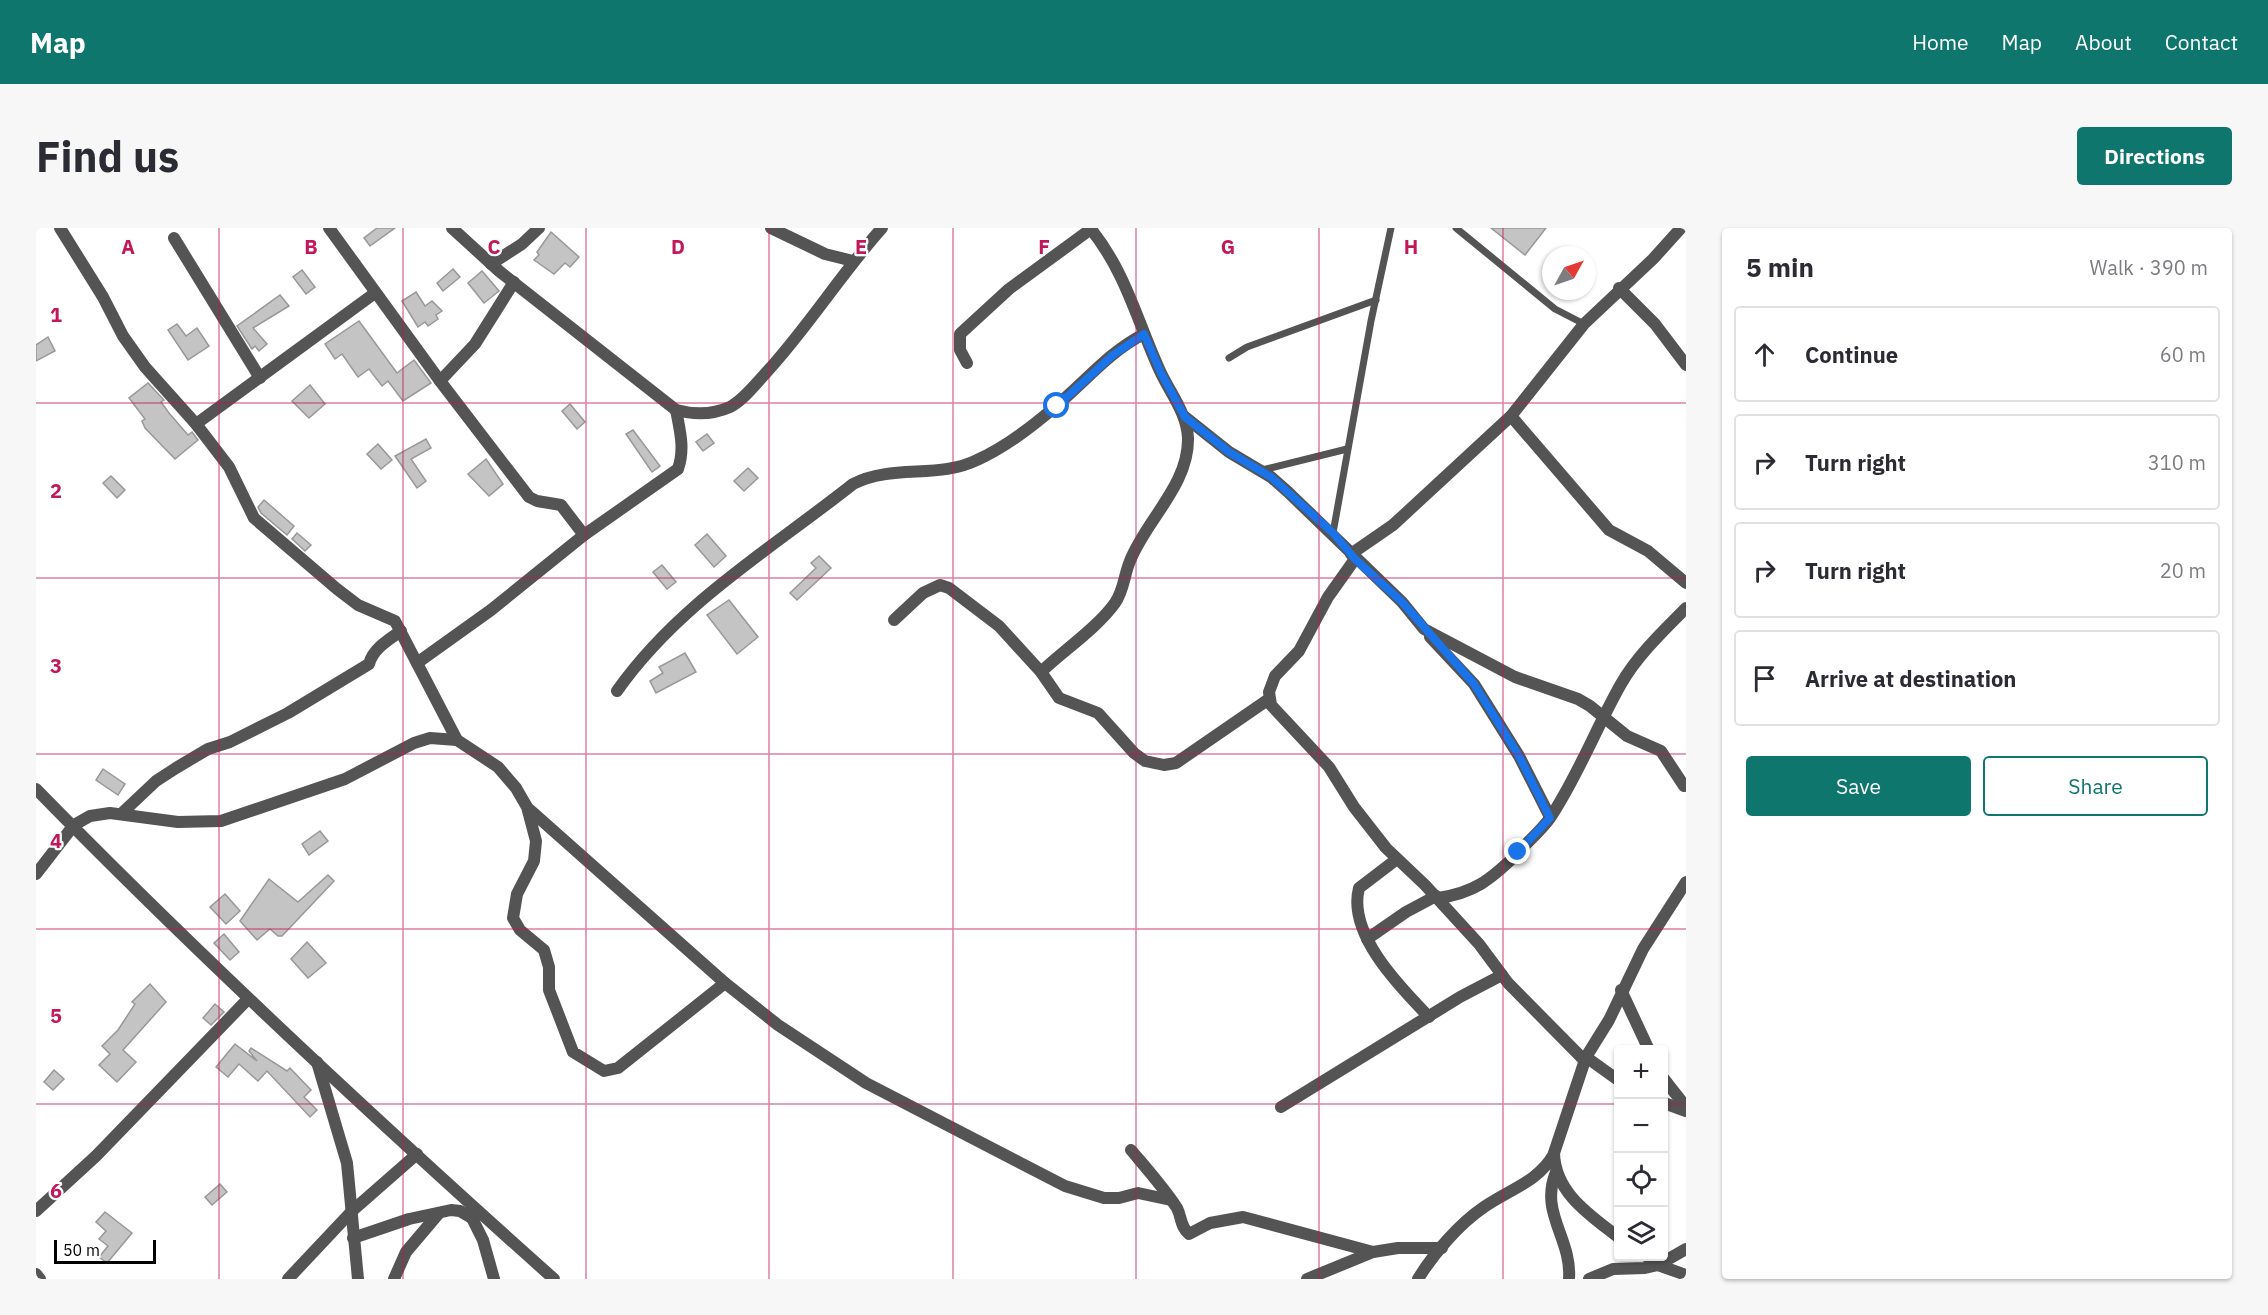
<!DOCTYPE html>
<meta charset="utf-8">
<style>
:root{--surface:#fff;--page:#f7f7f7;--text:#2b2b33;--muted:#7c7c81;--line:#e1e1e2;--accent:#0f766e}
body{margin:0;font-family:"IBM Plex Sans",sans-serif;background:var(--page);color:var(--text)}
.controls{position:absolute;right:18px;bottom:18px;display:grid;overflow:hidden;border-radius:6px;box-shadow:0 2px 4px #0004}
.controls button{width:54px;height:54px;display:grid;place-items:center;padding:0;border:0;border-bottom:2px solid var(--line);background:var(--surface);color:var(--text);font:30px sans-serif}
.compass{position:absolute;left:1506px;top:18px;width:54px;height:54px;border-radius:50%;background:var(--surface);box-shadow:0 2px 4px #0004;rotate:50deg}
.scale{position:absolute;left:18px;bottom:15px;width:102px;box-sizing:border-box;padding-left:6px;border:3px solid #000;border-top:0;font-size:16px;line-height:21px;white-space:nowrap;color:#000;-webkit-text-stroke:4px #fff;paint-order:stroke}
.stop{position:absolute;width:18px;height:18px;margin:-14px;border:4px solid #1a73e8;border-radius:50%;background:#fff}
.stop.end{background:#1a73e8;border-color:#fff;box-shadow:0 2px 6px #0008}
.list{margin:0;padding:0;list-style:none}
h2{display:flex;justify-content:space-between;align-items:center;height:78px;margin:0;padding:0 24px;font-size:26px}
h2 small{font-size:20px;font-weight:400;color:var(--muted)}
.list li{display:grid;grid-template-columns:39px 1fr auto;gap:18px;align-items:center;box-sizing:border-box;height:96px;margin:0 12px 12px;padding:0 12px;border:2px solid var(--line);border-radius:6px}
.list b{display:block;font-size:22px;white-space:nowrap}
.list em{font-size:20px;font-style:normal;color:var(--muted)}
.actions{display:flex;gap:12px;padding:18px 24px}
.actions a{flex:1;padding:14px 0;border:2px solid var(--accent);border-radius:6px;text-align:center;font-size:21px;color:var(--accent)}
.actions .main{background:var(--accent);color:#fff}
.icon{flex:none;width:33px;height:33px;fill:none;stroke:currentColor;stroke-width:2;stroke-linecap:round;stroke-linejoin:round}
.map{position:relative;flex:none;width:1650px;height:1051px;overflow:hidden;border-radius:6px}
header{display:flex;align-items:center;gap:36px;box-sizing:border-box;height:84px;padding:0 30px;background:var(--accent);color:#fff}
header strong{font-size:28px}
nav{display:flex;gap:33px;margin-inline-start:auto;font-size:21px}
.intro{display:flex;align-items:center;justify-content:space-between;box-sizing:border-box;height:144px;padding:0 36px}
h1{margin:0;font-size:42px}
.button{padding:15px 27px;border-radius:6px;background:var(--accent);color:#fff;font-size:21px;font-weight:700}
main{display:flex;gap:36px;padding:0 36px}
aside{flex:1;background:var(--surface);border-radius:6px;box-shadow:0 2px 4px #0004}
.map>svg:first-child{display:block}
.building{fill:#c4c4c4;stroke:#989898;stroke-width:1.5}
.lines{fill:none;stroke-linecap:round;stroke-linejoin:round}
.service{stroke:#545454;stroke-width:7}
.minor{stroke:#545454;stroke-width:12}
.tertiary{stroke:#545454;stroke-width:12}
.route{stroke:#1a73e8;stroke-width:8}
.grid{fill:none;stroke:#c2185b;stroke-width:1.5;stroke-opacity:0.55}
.grid-label{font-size:20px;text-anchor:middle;font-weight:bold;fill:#c2185b;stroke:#fff;stroke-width:4.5;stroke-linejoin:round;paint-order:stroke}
</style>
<header>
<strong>Map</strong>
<nav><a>Home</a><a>Map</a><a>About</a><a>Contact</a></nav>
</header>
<div class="intro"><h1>Find us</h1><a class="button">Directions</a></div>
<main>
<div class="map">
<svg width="1650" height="1051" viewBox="0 0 1650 1051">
<rect width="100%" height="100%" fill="#fff"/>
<g class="building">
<path d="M341 0H359L334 18 328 10Z"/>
<path d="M1455 0H1510L1489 27Z"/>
<path d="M515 4 543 29 534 39 529 35 518 46 498 32 503 27 501 24Z"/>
<path d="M417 41 424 49 407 63 401 55Z"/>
<path d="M266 42 279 59 270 66 257 49Z"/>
<path d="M446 43 463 63 448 75 432 55Z"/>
<path d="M380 64 389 78 396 73 406 83 400 87 402 91 392 98 389 94 382 99 366 73Z"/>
<path d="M244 67 253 78 217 100 231 116 223 123 219 118 216 121 201 98Z"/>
<path d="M323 93 361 145 378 132 395 155 367 173 352 153 346 158 333 141 322 149 306 126 299 131 289 116Z"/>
<path d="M141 96 150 108 161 100 173 118 152 132 132 102Z"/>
<path d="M12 109 19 123 0 133V117Z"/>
<path d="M112 155 128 172 125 174 133 185 152 207 156 204 162 212 139 231 109 200 106 193 109 191 93 170Z"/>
<path d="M274 157 289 176 273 190 256 173Z"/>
<path d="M534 176 549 194 541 201 526 183Z"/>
<path d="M597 202 624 238 616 244 590 206Z"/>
<path d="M671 206 678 215 667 223 660 214Z"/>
<path d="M390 211 395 220 375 231 390 253 381 260 359 228Z"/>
<path d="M342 216 356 232 345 241 331 226Z"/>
<path d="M450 231 467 256 453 268 432 246Z"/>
<path d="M712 240 722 250 708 263 698 253Z"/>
<path d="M75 248 89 262 81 270 67 255Z"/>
<path d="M228 272 258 298 251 307 225 285 222 279Z"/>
<path d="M261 305 275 317 269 323 256 311Z"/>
<path d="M671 306 690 328 678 339 659 317Z"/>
<path d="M783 328 795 340 761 372 754 365 780 340 775 335Z"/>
<path d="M626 337 640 354 631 361 617 344Z"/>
<path d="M693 372 722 409 701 426 671 387Z"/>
<path d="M649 425 660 444 620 465 614 453 627 445 623 439Z"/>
<path d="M67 541 89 556 82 567 60 552Z"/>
<path d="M284 603 292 613 273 627 266 616Z"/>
<path d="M292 647 298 653 246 708H242L234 701 221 712 204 693 233 651 262 674Z"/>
<path d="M189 666 204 683 190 696 174 679Z"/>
<path d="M188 706 203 724 194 732 178 715Z"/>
<path d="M271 714 290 735 272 750 255 731Z"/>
<path d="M114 756 130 774 87 822 100 834 81 854 63 837 74 826 66 818 82 802 99 776 96 774Z"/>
<path d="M179 776 188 784 175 797 167 790Z"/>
<path d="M199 816 221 833 213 823 215 820 251 843 254 840 275 862 268 869 281 882 274 889 231 843 222 853 203 836 192 849 180 839Z"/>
<path d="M18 842 28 851 17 862 8 854Z"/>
<path d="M184 956 191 964 176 977 169 969Z"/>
<path d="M69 984 96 1005 71 1035 63 1029 72 1018 63 1011 70 1003 60 994Z"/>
</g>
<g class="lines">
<g class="service">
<path d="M1420 0 1519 81 1548 96"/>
<path d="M1193 130 1211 119 1340 72"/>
<path d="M1226 242 1311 221"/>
<path d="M1297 305 1335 93 1355 0"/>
</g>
<g class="minor">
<path d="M24 0 67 69 87 108 109 139 160 196 193 239 218 290 301 361 322 377 359 393 421 512 462 539 480 560 491 579 500 613 498 633 481 666 477 690 484 702 508 722 513 739V762L537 824 568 843 582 840 689 755"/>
<path d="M293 0 404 153 493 269 501 273 525 277 548 307"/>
<path d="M416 0 463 43 640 182C659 187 676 187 694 179 707 172 718 158 728 147 771 101 804 47 846 0"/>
<path d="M735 0 789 26 817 33"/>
<path d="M138 10 224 150"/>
<path d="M455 36 486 16 503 0"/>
<path d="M1583 60 1619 96 1650 137"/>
<path d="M931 135 924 122V106L973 61 1055 1"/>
<path d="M404 153 439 116 478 54"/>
<path d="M1475 188 1573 302 1612 323 1650 355"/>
<path d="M1149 189 1193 224 1235 249 1252 264 1366 374 1388 401 1479 449 1542 471 1554 478 1591 508 1625 523 1648 558"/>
<path d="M160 196 339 65"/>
<path d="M1315 326 1357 297 1475 188 1548 96 1617 31 1645 0"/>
<path d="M1319 331 1292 369 1263 423 1239 448 1233 464 1235 477 1293 539 1318 579 1350 620 1389 657 1443 716 1472 755 1549 833"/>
<path d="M858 392 887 365 904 357 913 360 963 398 1005 444 1023 470 1062 485 1098 525 1109 533 1128 537 1140 535 1233 471"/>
<path d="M1394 409 1438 456 1483 528 1514 589"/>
<path d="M381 435 455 382 548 307 642 241C649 221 644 203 640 182"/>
<path d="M1005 444C1027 423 1061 400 1079 375 1088 362 1088 347 1094 333 1110 292 1153 257 1152 210 1151 185 1134 165 1124 143 1101 93 1090 44 1054 0"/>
<path d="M581 463C642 376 735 321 817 256 856 236 903 251 941 232 970 219 997 198 1020 178 1049 154 1074 123 1108 106"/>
<path d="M494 582 689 755 742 797 830 855 1029 958 1068 970H1083L1102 965 1135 972"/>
<path d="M85 586 120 553 140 540 172 521 194 514 252 485 333 436C337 421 352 412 365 403"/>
<path d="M1361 631 1323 660C1311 706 1364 759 1393 789"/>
<path d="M0 646 38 597 54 588 74 585 142 594 185 593 309 551 378 515 394 510 421 512"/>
<path d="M1402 670C1438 665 1454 652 1480 627 1491 614 1504 604 1514 590 1542 548 1560 500 1585 456 1601 428 1627 403 1650 380"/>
<path d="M1331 711 1370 684 1400 668"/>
<path d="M1585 762 1613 822"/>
<path d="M1550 829 1582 852"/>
<path d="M281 834 311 935 322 1051"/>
<path d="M1628 851 1650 879"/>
<path d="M1628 875 1650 883"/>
<path d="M1245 879 1424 769 1466 747"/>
<path d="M1095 922C1111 941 1128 960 1141 980 1146 990 1144 998 1153 1006L1174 995 1207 989 1337 1024"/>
<path d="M1520 944C1503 985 1536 1010 1533 1051"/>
<path d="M0 983 60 928 212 771"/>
<path d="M436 990 447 1012 458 1051"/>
<path d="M1582 1009C1554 987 1519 965 1518 925L1550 829 1573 792 1607 721 1650 654"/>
<path d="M317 1010 373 991 415 982 424 983 436 990 443 984"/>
<path d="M1610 1028 1622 1037 1650 1047"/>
<path d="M0 1046 4 1051"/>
<path d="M252 1051 316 983 381 926"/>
<path d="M358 1051 370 1024 403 985"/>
<path d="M1271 1051 1337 1024 1362 1020H1406"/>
<path d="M1382 1051C1398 1025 1423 996 1448 979 1474 961 1502 954 1518 926"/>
<path d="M1553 1051 1577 1041 1609 1040 1622 1037 1650 1021"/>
</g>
<path class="tertiary" d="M0 561C166 731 341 893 518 1051"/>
</g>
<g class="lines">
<path class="route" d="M1021 178 1077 127 1108 106 1125 145 1149 189 1193 224 1235 249 1297 305 1319 331 1366 374 1438 456 1483 528 1514 590 1482 624"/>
</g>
<path class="grid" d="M183 0V1051M367 0V1051M550 0V1051M733 0V1051M917 0V1051M1100 0V1051M1283 0V1051M1467 0V1051M0 175H1650M0 350H1650M0 526H1650M0 701H1650M0 876H1582M1628 876H1650"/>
<g class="grid-label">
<text x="92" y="26">A</text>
<text x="275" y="26">B</text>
<text x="458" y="26">C</text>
<text x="642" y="26">D</text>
<text x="825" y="26">E</text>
<text x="1008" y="26">F</text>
<text x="1192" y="26">G</text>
<text x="1375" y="26">H</text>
<text x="20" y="94">1</text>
<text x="20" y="270">2</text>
<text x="20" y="445">3</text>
<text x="20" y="620">4</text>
<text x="20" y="795">5</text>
<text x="20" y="970">6</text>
</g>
</svg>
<div class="controls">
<button>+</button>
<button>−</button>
<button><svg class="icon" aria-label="locate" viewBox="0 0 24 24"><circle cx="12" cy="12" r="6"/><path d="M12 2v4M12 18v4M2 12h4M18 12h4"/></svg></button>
<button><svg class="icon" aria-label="layers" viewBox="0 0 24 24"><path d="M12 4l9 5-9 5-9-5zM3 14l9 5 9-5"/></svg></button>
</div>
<svg class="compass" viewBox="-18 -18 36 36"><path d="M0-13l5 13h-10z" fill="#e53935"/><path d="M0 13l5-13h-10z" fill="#7c7c81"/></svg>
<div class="scale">50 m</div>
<div class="stop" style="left:1021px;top:178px"></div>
<div class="stop end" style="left:1482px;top:624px"></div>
</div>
<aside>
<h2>5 min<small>Walk · 390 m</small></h2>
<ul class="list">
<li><svg class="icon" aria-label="ahead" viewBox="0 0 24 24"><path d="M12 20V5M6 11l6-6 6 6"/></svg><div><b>Continue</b></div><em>60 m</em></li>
<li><svg class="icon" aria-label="right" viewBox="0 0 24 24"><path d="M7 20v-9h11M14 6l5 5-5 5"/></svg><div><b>Turn right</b></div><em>310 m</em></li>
<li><svg class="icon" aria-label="right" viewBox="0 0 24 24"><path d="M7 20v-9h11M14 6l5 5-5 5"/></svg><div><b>Turn right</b></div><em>20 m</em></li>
<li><svg class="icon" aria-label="arrive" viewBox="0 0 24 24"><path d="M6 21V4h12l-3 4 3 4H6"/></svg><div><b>Arrive at destination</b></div></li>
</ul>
<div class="actions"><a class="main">Save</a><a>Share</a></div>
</aside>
</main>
